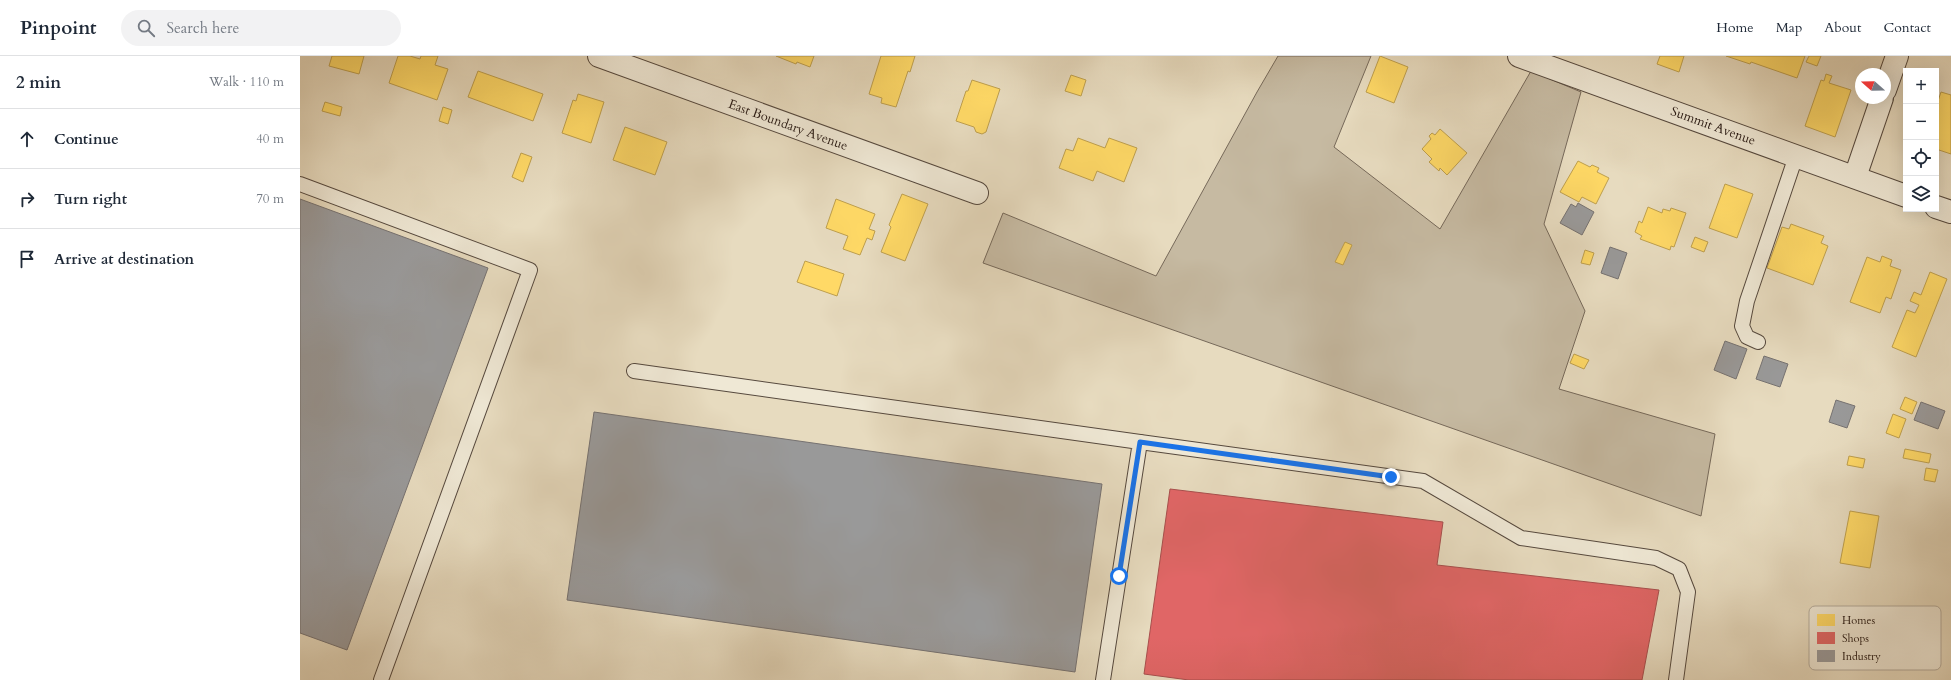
<!DOCTYPE html>
<meta charset="utf-8">
<style>
:root{--surface:#fff;--page:#f2f2f3;--text:#1f2937;--muted:#747a83;--line:#e0e1e3}
body{margin:0;font-family:Cardo,serif;background:var(--page);color:var(--text)}
.controls{position:absolute;right:12px;top:12px;display:grid;overflow:hidden;border-radius:0px;box-shadow:0 4px 16px #0002}
.controls button{width:36px;height:36px;display:grid;place-items:center;padding:0;border:0;border-bottom:1px solid var(--line);background:var(--surface);color:var(--text);font:20px sans-serif}
.compass{position:absolute;left:1555px;top:12px;width:36px;height:36px;border-radius:50%;background:var(--surface);box-shadow:0 4px 16px #0002;rotate:290deg}
.stop{position:absolute;width:12px;height:12px;margin:-9px;border:3px solid #1a73e8;border-radius:50%;background:#fff}
.stop.end{background:#1a73e8;border-color:#fff;box-shadow:0 1px 4px #0008}
.list{margin:0;padding:0;list-style:none}
h2{display:flex;justify-content:space-between;align-items:center;height:52px;margin:0;padding:0 16px;font-size:17px}
h2 small{font-size:13px;font-weight:400;color:var(--muted)}
.list li{display:grid;grid-template-columns:26px 1fr auto;gap:12px;align-items:center;box-sizing:border-box;height:60px;padding:0 16px;border-top:1px solid var(--line)}
.list b{display:block;font-size:15px;white-space:nowrap}
.list em{font-size:13px;font-style:normal;color:var(--muted)}
.icon{flex:none;width:22px;height:22px;fill:none;stroke:currentColor;stroke-width:2;stroke-linecap:round;stroke-linejoin:round}
.map{position:relative;flex:none;width:1651px;height:624px;overflow:hidden}
header{display:flex;align-items:center;gap:24px;box-sizing:border-box;height:56px;padding:0 20px;background:var(--surface);border-bottom:1px solid var(--line)}
header strong{font-size:19px}
nav{display:flex;gap:22px;margin-inline-start:auto;font-size:14px}
.search{width:280px;height:36px;background:var(--page);display:flex;align-items:center;gap:10px;box-sizing:border-box;padding:0 14px;border-radius:22px;color:var(--muted);font-size:15px}
main{display:flex}
aside{flex:1;background:var(--surface)}
.map>svg:first-child{display:block}
.green{fill:#c6baa2;stroke:#76695a}
.homes{fill:#ffd966;stroke:#be9f4d}
.shops{fill:#e06666;stroke:#a84f4d}
.industry{fill:#999;stroke:#767271}
.lines{fill:none;stroke-linecap:round;stroke-linejoin:round}
.service-casing{stroke:#56493e;stroke-width:16}
.minor-casing{stroke:#56493e;stroke-width:24}
.service{stroke:#efe8d5;stroke-width:14}
.minor{stroke:#efe8d5;stroke-width:22}
.route{stroke:#1a73e8;stroke-width:5}
.labels{text-anchor:middle;dominant-baseline:central;stroke-width:4;stroke-linejoin:round;paint-order:stroke}
.street-label{font-size:13px;fill:#261813;stroke:#efe8d5}
.key{fill:#efe8d5;stroke:#b3aa9b;stroke-width:1}
.key-label{font-size:11px;fill:#261813}
</style>
<header>
<strong>Pinpoint</strong>
<div class="search"><svg class="icon" aria-label="search" viewBox="0 0 24 24"><circle cx="10" cy="10" r="6"/><path d="M15 15l6 6"/></svg>Search here</div>
<nav><a>Home</a><a>Map</a><a>About</a><a>Contact</a></nav>
</header>
<main>
<aside>
<h2>2 min<small>Walk · 110 m</small></h2>
<ul class="list">
<li><svg class="icon" aria-label="ahead" viewBox="0 0 24 24"><path d="M12 20V5M6 11l6-6 6 6"/></svg><div><b>Continue</b></div><em>40 m</em></li>
<li><svg class="icon" aria-label="right" viewBox="0 0 24 24"><path d="M7 20v-9h11M14 6l5 5-5 5"/></svg><div><b>Turn right</b></div><em>70 m</em></li>
<li><svg class="icon" aria-label="arrive" viewBox="0 0 24 24"><path d="M6 21V4h12l-3 4 3 4H6"/></svg><div><b>Arrive at destination</b></div></li>
</ul>
</aside>
<div class="map">
<svg width="1651" height="624" viewBox="0 0 1651 624">
<rect width="100%" height="100%" fill="#e7dbbf"/>
<filter id="stains"><feTurbulence type="fractalNoise" baseFrequency=".005" numOctaves="4"/><feColorMatrix values="0 0 0 0 .2 0 0 0 0 .09 0 0 0 0 .02 0 0 0 .5 -.17"/></filter>
<radialGradient id="worn" r=".72"><stop offset=".6" stop-color="#630" stop-opacity="0"/><stop offset="1" stop-color="#630" stop-opacity=".3"/></radialGradient>
<path class="green" d="M978 0H1071L1034 91 1140 173 1231 15 1281 36 1244 168 1285 255 1259 333 1415 378 1401 460 683 207 703 157 856 220 957 36Z"/>
<g class="homes">
<path d="M32 0H64L59 18 29 10Z"/>
<path d="M98 0H110L120 3 121 0H138L135 9 148 13 137 44 89 27Z"/>
<path d="M476 0H514L510 11 497 6 496 8Z"/>
<path d="M581 0H615L610 16 608 15 596 51 581 47 582 42 569 38Z"/>
<path d="M1080 0 1108 11 1094 47 1066 36Z"/>
<path d="M1360 0H1384L1379 16 1357 8Z"/>
<path d="M1426 0H1505L1497 22 1451 6 1450 8Z"/>
<path d="M1509 0H1521L1517 10 1506 6Z"/>
<path d="M178 15 243 38 233 65 168 41Z"/>
<path d="M1526 18 1532 20 1529 27 1551 34 1535 81 1505 70 1521 24 1524 25Z"/>
<path d="M771 19 786 24 781 40 765 35Z"/>
<path d="M672 24 700 33 686 76 682 78 676 76 674 71 656 65 666 35H668Z"/>
<path d="M1641 36 1651 39V98L1636 93V51Z"/>
<path d="M278 38 304 46 291 87 262 77 273 44 276 45Z"/>
<path d="M25 46 42 51 40 60 22 55Z"/>
<path d="M143 51 152 54 148 68 139 65Z"/>
<path d="M325 71 367 86 355 119 313 104Z"/>
<path d="M1140 73 1167 97 1147 119 1140 112 1139 115 1129 106 1132 103 1122 93 1131 83 1129 80 1132 77 1135 79Z"/>
<path d="M778 82 805 92 809 82 837 92 824 126 797 115 793 125 759 112 766 93 773 95Z"/>
<path d="M221 97 232 101 223 126 212 121Z"/>
<path d="M1278 105 1290 111 1292 109 1299 112 1297 116 1309 122 1296 148 1282 141 1279 146 1260 136Z"/>
<path d="M1425 128 1453 138 1437 182 1409 172Z"/>
<path d="M602 138 628 148 605 205 581 196 591 171 589 169Z"/>
<path d="M536 143 575 158 569 173 575 175 572 184 567 182 560 199 543 193 548 180 526 172Z"/>
<path d="M1348 151 1362 157 1363 153 1370 155 1371 152 1386 157 1374 191 1371 190 1370 194 1340 183 1342 180 1335 176 1339 165 1342 167Z"/>
<path d="M1491 168 1524 180 1521 187 1528 190 1513 229 1467 212 1482 171 1489 173Z"/>
<path d="M1395 181 1408 186 1404 196 1391 191Z"/>
<path d="M1045 186 1052 189 1043 209 1035 206Z"/>
<path d="M1285 194 1294 197 1290 209 1281 207Z"/>
<path d="M1582 200 1592 204 1590 210 1601 214 1591 243 1586 241 1580 257 1550 246 1567 201 1580 206Z"/>
<path d="M505 205 544 218 537 240 497 226Z"/>
<path d="M1630 216 1647 223 1616 301 1592 291 1607 254 1615 257 1619 249 1610 245 1614 236 1621 239Z"/>
<path d="M1274 298 1289 304 1284 313 1270 307Z"/>
<path d="M1605 341 1617 346 1612 358 1600 353Z"/>
<path d="M1593 358 1606 363 1599 382 1586 377Z"/>
<path d="M1605 393 1631 398 1629 407 1603 402Z"/>
<path d="M1549 400 1565 403 1563 412 1547 409Z"/>
<path d="M1626 412 1638 414 1635 426 1624 424Z"/>
<path d="M1550 455 1579 460 1570 512 1540 507Z"/>
</g>
<path class="shops" d="M870 433 1143 466 1137 509 1359 534 1342 624H889L844 618Z"/>
<g class="industry">
<path d="M0 143 188 212 47 594 0 577Z"/>
<path d="M1278 147 1294 156 1282 179 1260 167 1271 148 1276 151Z"/>
<path d="M1310 191 1327 197 1318 223 1301 217Z"/>
<path d="M1425 285 1447 293 1436 323 1414 314Z"/>
<path d="M1464 300 1488 308 1480 331 1456 323Z"/>
<path d="M1536 344 1555 350 1547 372 1529 366Z"/>
<path d="M1621 346 1645 355 1638 373 1614 364Z"/>
<path d="M294 356 802 428 775 616 267 544Z"/>
</g>
<g class="lines">
<defs>
<g id="service">
<path d="M0 128 230 214 81 624"/>
<path d="M1458 286 1447 281 1442 270 1447 245 1496 100"/>
<path d="M334 315 840 386 803 624"/>
<path d="M840 386 1123 425 1221 482 1356 502 1379 513 1388 536 1376 624"/>
</g>
<g id="minor">
<path d="M299 0 677 137"/>
<path d="M1219 0 1606 140"/>
<path d="M1585 34 1597 0"/>
<path d="M1555 121 1582 42"/>
<path d="M1636 151 1651 156"/>
</g>
</defs>
<use href="#service" class="service-casing"/>
<use href="#minor" class="minor-casing"/>
<use href="#service" class="service"/>
<use href="#minor" class="minor"/>
</g>
<g class="lines">
<path class="route" d="M819 520 840 386 1091 421"/>
</g>
<g class="labels">
<g class="street-label">
<text transform="translate(488 69) rotate(20)">East Boundary Avenue</text>
<text transform="translate(1413 70) rotate(20)">Summit Avenue</text>
</g>
</g>
<rect x="1509" y="550" width="132" height="64" rx="6" class="key"/>
<rect x="1517" y="558" width="18" height="12" fill="#ffd966"/>
<rect x="1517" y="576" width="18" height="12" fill="#e06666"/>
<rect x="1517" y="594" width="18" height="12" fill="#999"/>
<g class="key-label">
<text x="1542" y="568">Homes</text>
<text x="1542" y="586">Shops</text>
<text x="1542" y="604">Industry</text>
</g>
<rect width="100%" height="100%" filter="url(#stains)"/>
<rect width="100%" height="100%" fill="url(#worn)"/>
</svg>
<div class="controls">
<button>+</button>
<button>−</button>
<button><svg class="icon" aria-label="locate" viewBox="0 0 24 24"><circle cx="12" cy="12" r="6"/><path d="M12 2v4M12 18v4M2 12h4M18 12h4"/></svg></button>
<button><svg class="icon" aria-label="layers" viewBox="0 0 24 24"><path d="M12 4l9 5-9 5-9-5zM3 14l9 5 9-5"/></svg></button>
</div>
<svg class="compass" viewBox="-18 -18 36 36"><path d="M0-13l5 13h-10z" fill="#e53935"/><path d="M0 13l5-13h-10z" fill="#747a83"/></svg>
<div class="stop" style="left:819px;top:520px"></div>
<div class="stop end" style="left:1091px;top:421px"></div>
</div>
</main>
